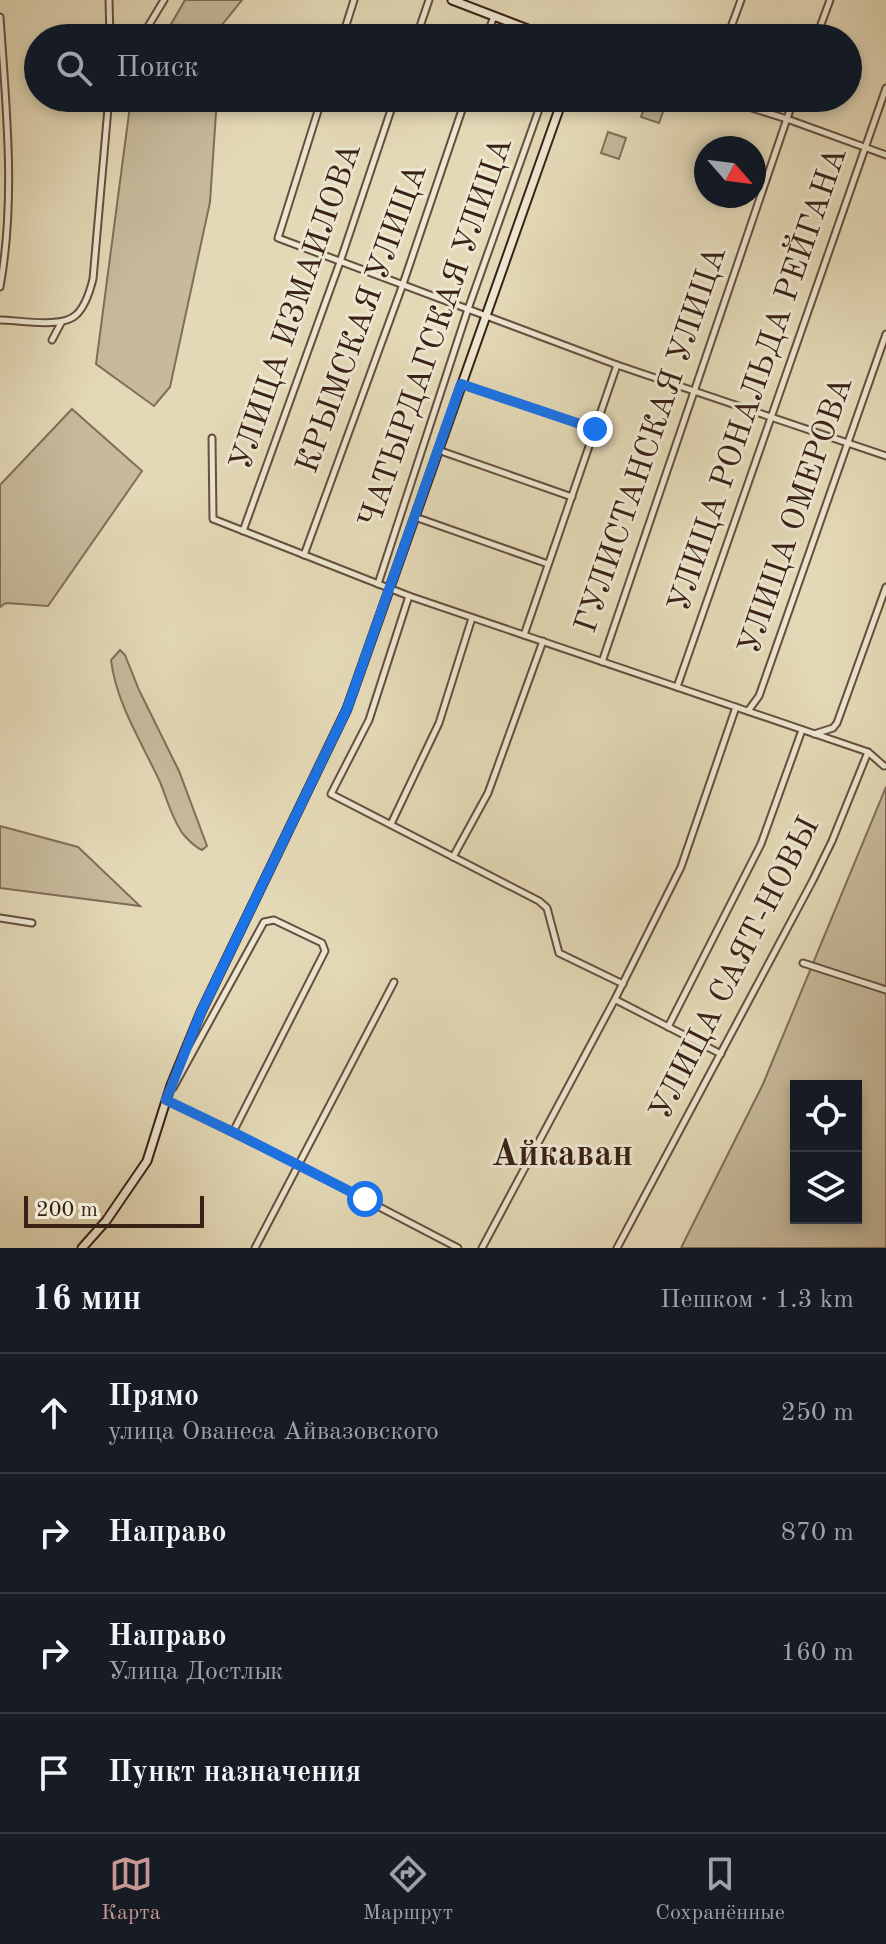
<!DOCTYPE html>
<html lang="ru">
<meta charset="utf-8">
<style>
:root{--surface:#171b24;--page:#20242c;--text:#f1f3f6;--muted:#9ea1a6;--line:#363941;--accent:#c59692}
body{margin:0;font-family:"Old Standard TT",serif;background:var(--page);color:var(--text)}
.controls{position:absolute;right:24px;bottom:24px;display:grid;overflow:hidden;border-radius:0px;box-shadow:0 4px 12px #0003}
.controls button{width:72px;height:72px;display:grid;place-items:center;padding:0;border:0;border-bottom:2px solid var(--line);background:var(--surface);color:var(--text);font:40px sans-serif}
.compass{position:absolute;left:694px;top:136px;width:72px;height:72px;border-radius:50%;background:var(--surface);box-shadow:0 4px 12px #0003;rotate:118deg}
.scale{position:absolute;left:24px;bottom:20px;width:180px;box-sizing:border-box;padding-left:8px;border:4px solid #3a2116;border-top:0;font-size:22px;line-height:28px;white-space:nowrap;color:#3a2116;-webkit-text-stroke:6px #ede6d0;paint-order:stroke}
.stop{position:absolute;width:24px;height:24px;margin:-18px;border:6px solid #1a73e8;border-radius:50%;background:#fff}
.stop.end{background:#1a73e8;border-color:#fff;box-shadow:0 2px 8px #0008}
.list{margin:0;padding:0;list-style:none}
h2{display:flex;justify-content:space-between;align-items:center;height:104px;margin:0;padding:0 32px;font-size:34px}
h2 small{font-size:26px;font-weight:400;color:var(--muted)}
.list li{display:grid;grid-template-columns:52px 1fr auto;gap:24px;align-items:center;box-sizing:border-box;height:120px;padding:0 32px;border-top:2px solid var(--line)}
.list b{display:block;font-size:30px;white-space:nowrap}
.list p{margin:0;font-size:26px;white-space:nowrap;color:var(--muted)}
.list em{font-size:26px;font-style:normal;color:var(--muted)}
.icon{flex:none;width:44px;height:44px;fill:none;stroke:currentColor;stroke-width:2;stroke-linecap:round;stroke-linejoin:round}
.map{position:relative;flex:none;width:886px;height:1248px;overflow:hidden}
.search{position:absolute;background:var(--surface);box-shadow:0 4px 12px #0003;left:24px;right:24px;top:24px;height:88px;display:flex;align-items:center;gap:20px;box-sizing:border-box;padding:0 28px;border-radius:44px;color:var(--muted);font-size:30px}
.sheet{height:584px;background:var(--surface)}
nav{display:flex;justify-content:space-around;align-items:center;box-sizing:border-box;height:112px;border-top:2px solid var(--line);background:var(--surface);font-size:22px;color:var(--muted)}
nav a{display:grid;justify-items:center;gap:4px}
nav .on{color:var(--accent)}
.map>svg:first-child{display:block}
.green{fill:#c7ba9c;stroke:#806e59;stroke-width:2;fill-rule:evenodd}
.lines{fill:none;stroke-linecap:round;stroke-linejoin:round}
.street-casing{stroke:#644f3e;stroke-width:9}
.secondary-casing{stroke:#3a2116;stroke-width:11}
.street{stroke:#ede6d0;stroke-width:5}
.secondary{stroke:#ede6d0;stroke-width:7}
.route{stroke:#1a73e8;stroke-width:10}
.labels{text-anchor:middle;dominant-baseline:central;stroke-width:6;stroke-linejoin:round;paint-order:stroke}
.street-label{font-size:32px;fill:#3a2116;stroke:#ede6d0}
.quarter-label{font-size:36px;font-weight:bold;fill:#3a2116;stroke:#ede6d0}
</style>
<div class="map">
<svg width="886" height="1248" viewBox="0 0 886 1248">
<rect width="100%" height="100%" fill="#e4d9b7"/>
<filter id="stains"><feTurbulence type="fractalNoise" baseFrequency=".0025" numOctaves="4"/><feColorMatrix values="0 0 0 0 .2 0 0 0 0 .09 0 0 0 0 .02 0 0 0 .5 -.17"/></filter>
<radialGradient id="worn" r=".72"><stop offset=".6" stop-color="#630" stop-opacity="0"/><stop offset="1" stop-color="#630" stop-opacity=".3"/></radialGradient>
<g class="green">
<path d="M185 0H242L222 25 221 38H163Z"/>
<path d="M131 98H217L210 202 170 387 154 406 96 364Z"/>
<path d="M648 98H668L659 123 641 117Z"/>
<path d="M608 132 626 138 619 159 601 153Z"/>
<path d="M72 409 142 471 48 606 6 603 0 607V485Z"/>
<path d="M120 650 125 655 139 690 179 771 207 846 202 850C195 847 189 841 183 834 172 819 167 799 160 782 142 743 116 703 111 660Z"/>
<path d="M886 787V1248H681L763 1084ZM796 1086H856V1218H796Z"/>
<path d="M0 826 78 847 140 906 0 888Z"/>
</g>
<g class="lines">
<defs>
<g id="street">
<path d="M109 0 110 38"/>
<path d="M0 17C6 107 16 198 0 287"/>
<path d="M141 38 164 0"/>
<path d="M342 38 354 0"/>
<path d="M416 38 429 0"/>
<path d="M486 38 494 16"/>
<path d="M727 38 741 0"/>
<path d="M816 38 830 0"/>
<path d="M322 98 278 238 617 365 886 456"/>
<path d="M720 98 787 119 886 155"/>
<path d="M0 320C19 320 63 329 77 314 86 305 90 291 93 279L108 108 107 98"/>
<path d="M52 340 61 323"/>
<path d="M461 384 595 429"/>
<path d="M212 438 213 519 409 596 868 752 884 766"/>
<path d="M438 450 572 497"/>
<path d="M415 517 548 564"/>
<path d="M243 531 340 262 395 98"/>
<path d="M304 555 403 284 466 98"/>
<path d="M378 584 468 309 543 98"/>
<path d="M409 596 369 720 331 794 539 901 547 908 559 953 623 984"/>
<path d="M524 635 617 365"/>
<path d="M602 662 794 98"/>
<path d="M677 687 886 88"/>
<path d="M748 711 759 696 886 334"/>
<path d="M814 734 833 728 837 723 886 587"/>
<path d="M391 824 439 723 472 618"/>
<path d="M453 857 488 793 543 641"/>
<path d="M0 918 32 923"/>
<path d="M803 963 886 990"/>
<path d="M616 1000 721 1054"/>
<path d="M668 1027 761 844 802 730"/>
<path d="M173 1088 264 922 274 920 322 943 325 951 233 1132"/>
<path d="M166 1100 297 1164 458 1248"/>
<path d="M255 1248 394 982"/>
<path d="M482 1248 615 999 681 867 736 707"/>
<path d="M617 1248 813 880 832 841 868 752"/>
</g>
<g id="secondary">
<path d="M452 0 551 38"/>
<path d="M82 1248 106 1221 147 1161 171 1085 201 1012 347 709 563 98"/>
</g>
</defs>
<use href="#street" class="street-casing"/>
<use href="#secondary" class="secondary-casing"/>
<use href="#street" class="street"/>
<use href="#secondary" class="secondary"/>
</g>
<g class="lines">
<path class="route" d="M365 1199 233 1132 166 1100 201 1012 347 709 461 384 595 429"/>
</g>
<g class="labels">
<g class="street-label">
<text transform="translate(297 307) rotate(-71)">УЛИЦА ИЗМАИЛОВА</text>
<text transform="translate(363 319) rotate(-70)">КРЫМСКАЯ УЛИЦА</text>
<text transform="translate(437 333) rotate(-71)">ЧАТЫРДАГСКАЯ УЛИЦА</text>
<text transform="translate(759 380) rotate(-71)">УЛИЦА РОНАЛЬДА РЕЙГАНА</text>
<text transform="translate(652 440) rotate(-71)">ГУЛИСТАНСКАЯ УЛИЦА</text>
<text transform="translate(797 516) rotate(-71)">УЛИЦА ОМЕРОВА</text>
<text transform="translate(736 969) rotate(-63)">УЛИЦА САЯТ-НОВЫ</text>
</g>
<g class="quarter-label">
<text x="562" y="1156">Айкаван</text>
</g>
</g>
<rect width="100%" height="100%" filter="url(#stains)"/>
<rect width="100%" height="100%" fill="url(#worn)"/>
</svg>
<div class="controls">
<button><svg class="icon" aria-label="locate" viewBox="0 0 24 24"><circle cx="12" cy="12" r="6"/><path d="M12 2v4M12 18v4M2 12h4M18 12h4"/></svg></button>
<button><svg class="icon" aria-label="layers" viewBox="0 0 24 24"><path d="M12 4l9 5-9 5-9-5zM3 14l9 5 9-5"/></svg></button>
</div>
<svg class="compass" viewBox="-18 -18 36 36"><path d="M0-13l5 13h-10z" fill="#e53935"/><path d="M0 13l5-13h-10z" fill="#9ea1a6"/></svg>
<div class="scale">200 m</div>
<div class="stop" style="left:365px;top:1199px"></div>
<div class="stop end" style="left:595px;top:429px"></div>
<div class="search"><svg class="icon" aria-label="search" viewBox="0 0 24 24"><circle cx="10" cy="10" r="6"/><path d="M15 15l6 6"/></svg>Поиск</div>
</div>
<section class="sheet">
<h2>16 мин<small>Пешком · 1.3 km</small></h2>
<ul class="list">
<li><svg class="icon" aria-label="ahead" viewBox="0 0 24 24"><path d="M12 20V5M6 11l6-6 6 6"/></svg><div><b>Прямо</b><p>улица Ованеса Айвазовского</p></div><em>250 m</em></li>
<li><svg class="icon" aria-label="right" viewBox="0 0 24 24"><path d="M7 20v-9h11M14 6l5 5-5 5"/></svg><div><b>Направо</b></div><em>870 m</em></li>
<li><svg class="icon" aria-label="right" viewBox="0 0 24 24"><path d="M7 20v-9h11M14 6l5 5-5 5"/></svg><div><b>Направо</b><p>Улица Достлык</p></div><em>160 m</em></li>
<li><svg class="icon" aria-label="arrive" viewBox="0 0 24 24"><path d="M6 21V4h12l-3 4 3 4H6"/></svg><div><b>Пункт назначения</b></div></li>
</ul>
</section>
<nav>
<a class="on"><svg class="icon" aria-label="map" viewBox="0 0 24 24"><path d="M3 6l6-2 6 2 6-2v14l-6 2-6-2-6 2zM9 4v14M15 6v14"/></svg>Карта</a>
<a><svg class="icon" aria-label="directions" viewBox="0 0 24 24"><path d="M12 3l9 9-9 9-9-9zM9 14v-3h6M13 9l2 2-2 2"/></svg>Маршрут</a>
<a><svg class="icon" aria-label="saved" viewBox="0 0 24 24"><path d="M7 4h10v16l-5-4-5 4z"/></svg>Сохранённые</a>
</nav>
